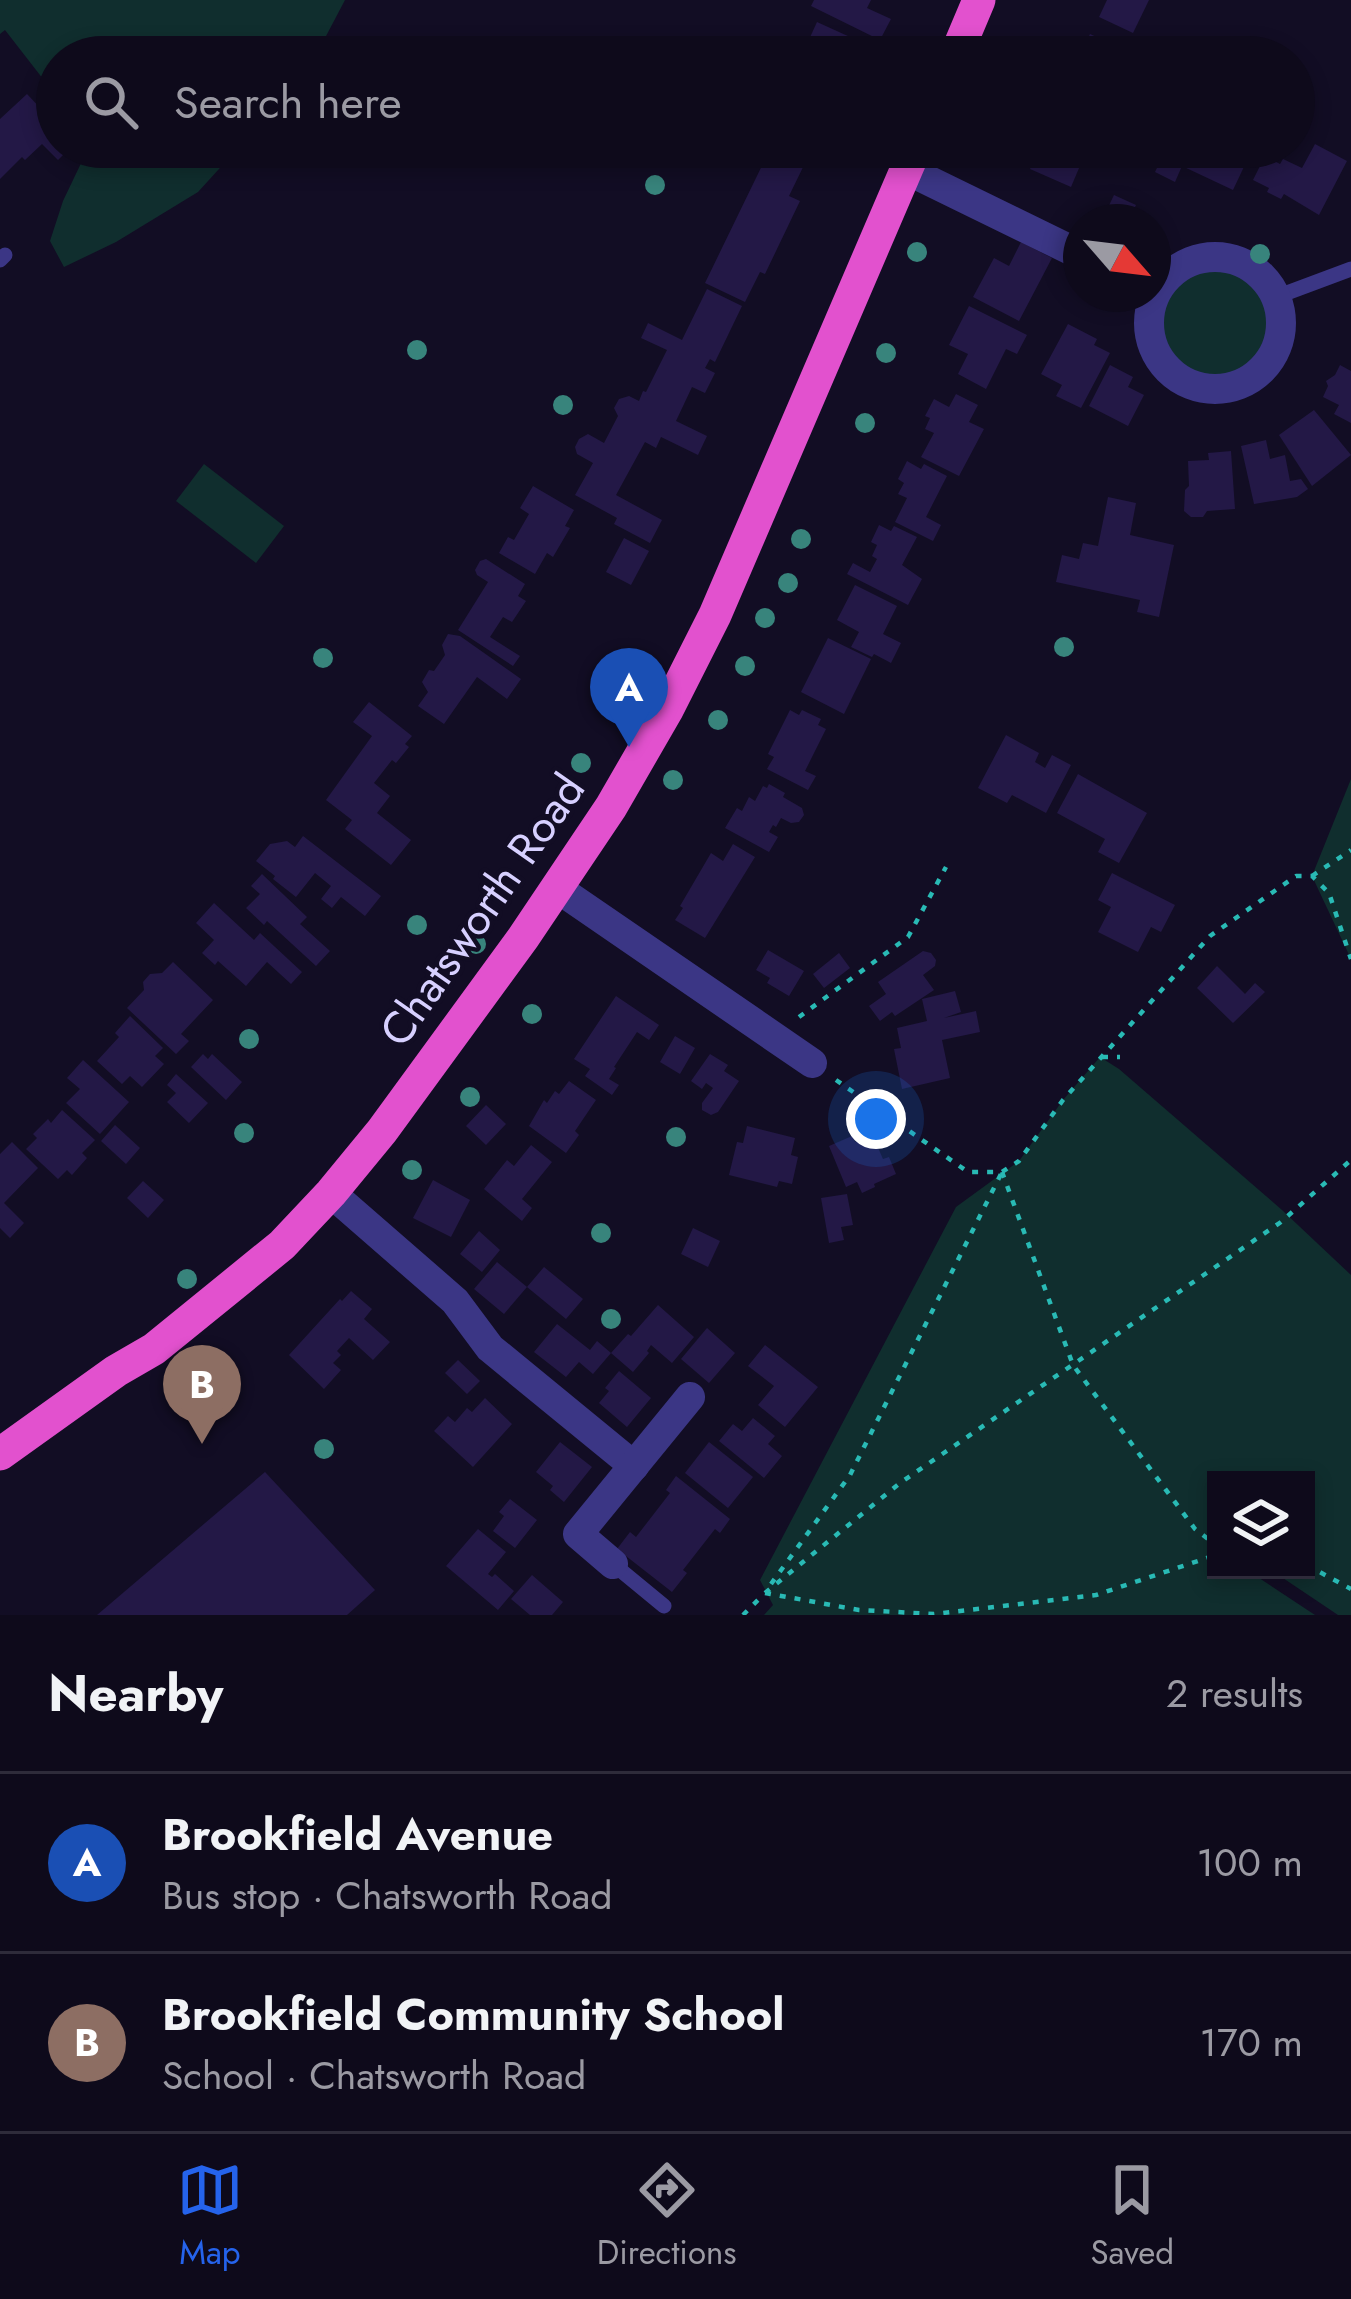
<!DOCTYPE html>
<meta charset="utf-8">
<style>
:root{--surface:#0e0a1b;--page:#1c1828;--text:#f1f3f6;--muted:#9b9aa3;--line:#2e2b3a;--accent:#2563eb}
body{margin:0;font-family:Jost,sans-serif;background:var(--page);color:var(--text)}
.controls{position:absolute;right:36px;bottom:36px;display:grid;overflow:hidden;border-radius:0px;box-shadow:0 6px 18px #0003}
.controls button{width:108px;height:108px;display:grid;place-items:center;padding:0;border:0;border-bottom:3px solid var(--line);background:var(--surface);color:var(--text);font:60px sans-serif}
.compass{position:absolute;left:1063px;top:204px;width:108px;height:108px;border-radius:50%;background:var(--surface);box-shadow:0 6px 18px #0003;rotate:118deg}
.you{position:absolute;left:876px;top:1119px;width:42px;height:42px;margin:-30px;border:9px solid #fff;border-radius:50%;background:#1a73e8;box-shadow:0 0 0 18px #1a73e833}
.badge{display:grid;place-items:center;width:78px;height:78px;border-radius:50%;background:var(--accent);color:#fff;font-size:39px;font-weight:700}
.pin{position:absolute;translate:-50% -99px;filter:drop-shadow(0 3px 6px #0008)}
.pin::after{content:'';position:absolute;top:63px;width:42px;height:36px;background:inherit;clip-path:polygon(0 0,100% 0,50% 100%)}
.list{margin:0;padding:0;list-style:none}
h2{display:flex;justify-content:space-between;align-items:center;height:156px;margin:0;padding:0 48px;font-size:51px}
h2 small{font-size:39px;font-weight:400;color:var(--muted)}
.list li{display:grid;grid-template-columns:78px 1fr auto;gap:36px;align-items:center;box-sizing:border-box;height:180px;padding:0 48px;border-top:3px solid var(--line)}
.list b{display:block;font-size:45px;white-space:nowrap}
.list p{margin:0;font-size:39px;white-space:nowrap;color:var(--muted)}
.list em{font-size:39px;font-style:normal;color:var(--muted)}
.icon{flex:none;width:66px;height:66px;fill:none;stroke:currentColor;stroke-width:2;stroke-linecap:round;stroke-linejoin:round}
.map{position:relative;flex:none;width:1351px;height:1615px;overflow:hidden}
.search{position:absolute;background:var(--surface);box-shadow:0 6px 18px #0003;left:36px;right:36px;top:36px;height:132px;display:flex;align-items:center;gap:30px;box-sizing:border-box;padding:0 42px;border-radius:66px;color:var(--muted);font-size:45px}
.sheet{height:516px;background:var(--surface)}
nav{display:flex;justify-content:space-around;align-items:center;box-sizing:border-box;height:168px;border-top:3px solid var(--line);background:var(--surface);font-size:33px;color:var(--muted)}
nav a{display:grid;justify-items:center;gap:6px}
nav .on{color:var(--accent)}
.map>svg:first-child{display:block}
.green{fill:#102e2e}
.building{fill:#231846}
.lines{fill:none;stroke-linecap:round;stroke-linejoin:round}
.path{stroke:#29bab5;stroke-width:4.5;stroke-dasharray:6 9;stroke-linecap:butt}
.service{stroke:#3b3685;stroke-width:15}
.minor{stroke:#3b3685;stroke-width:30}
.trunk{stroke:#e251ce;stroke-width:33}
.tree{fill:#38847c}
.labels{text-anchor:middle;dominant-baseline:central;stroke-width:9;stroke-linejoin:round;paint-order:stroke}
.street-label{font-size:45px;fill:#d7d0ff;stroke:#120d24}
</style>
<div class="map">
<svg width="1351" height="1615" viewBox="0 0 1351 1615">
<rect width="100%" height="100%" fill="#120d24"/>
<g class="green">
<path d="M0 0H345L315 57H57V97L5 30 0 34Z"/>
<path d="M80 147H239L198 192 116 242 64 267 50 241 63 201 84 157Z"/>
<circle cx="1215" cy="322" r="53"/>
<path d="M204 464 284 526 256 563 176 501Z"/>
<path d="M1351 779V959L1312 876Z"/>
<path d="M1100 1057 1119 1069 1282 1210 1351 1275V1615H1338L1271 1570H1306V1480H1216V1570H1247L1315 1615H764L773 1605 760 1580 956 1207 1019 1161 1063 1100Z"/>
</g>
<g class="building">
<path d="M814 0H871L867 8 891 19 880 40 811 6Z"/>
<path d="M1107 0H1149L1133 33 1099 17Z"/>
<path d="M817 22 861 42 854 57H801Z"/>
<path d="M1090 34 1121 48 1117 57H1080Z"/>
<path d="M27 94 57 126V147H71L58 160 42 144 25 160 22 157 0 179V119Z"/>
<path d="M1315 144 1347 161 1319 215 1284 194 1281 199 1267 192 1269 188 1253 180 1265 156 1280 164 1283 159 1302 168Z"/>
<path d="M771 147H810L825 154 819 167 806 161 789 196 800 201 765 274 760 272 745 302 705 283Z"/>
<path d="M1039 147H1088L1071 187 1030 169Z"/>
<path d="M1167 147H1215L1223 150 1224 147H1246L1244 151 1250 154 1233 190 1182 166 1175 182 1155 172Z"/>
<path d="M1114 195 1136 205 1128 222 1102 220Z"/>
<path d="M1021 242 1052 258 1019 321 973 297 994 258 1009 266Z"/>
<path d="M707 289 742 306 715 362 710 359 705 368 715 373 705 393 692 387 676 421 707 436 698 455 661 437 656 448 645 442 616 495 662 520 650 543 614 524 617 518 575 495 593 463 577 454 575 447 579 439 588 434 604 443 618 416 614 408 619 399 629 396 639 401 643 391 646 392 667 350 641 338 648 323 682 340Z"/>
<path d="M969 306 1027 335 1017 354 1006 349 986 389 958 374 968 354 949 345Z"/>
<path d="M1068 324 1097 339 1094 345 1110 353 1081 408 1056 396 1062 385 1041 374Z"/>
<path d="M1110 365 1133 377 1128 387 1144 395 1128 426 1089 406Z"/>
<path d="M1340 365 1351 371V423L1334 414 1339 405 1323 397 1328 386 1326 381 1335 375Z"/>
<path d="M956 394 978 405 969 422 984 429 959 476 921 457 934 433 925 429 930 418 925 416 934 399 949 407Z"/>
<path d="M1314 410 1351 455 1312 486 1279 435Z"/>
<path d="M1266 440 1270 459 1285 455 1290 481 1301 479 1308 489 1297 497 1254 504 1241 446Z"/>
<path d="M1231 451 1235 509 1207 511 1203 517H1191L1184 511 1185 490 1189 486 1188 461 1209 460 1208 453Z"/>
<path d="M907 461 921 469 924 464 947 476 926 517 941 525 933 541 895 522 907 498 898 494 904 483 898 479Z"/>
<path d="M533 486 574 510 565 526 570 528 553 557 547 553 535 574 499 553 508 537 514 540 529 514 520 508Z"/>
<path d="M1108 497 1136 503 1130 535 1174 545 1159 617 1137 612 1140 600 1056 582 1062 555 1079 559 1083 543 1098 546Z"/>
<path d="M879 525 891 531 894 526 917 537 902 565 922 579 908 605 847 574 853 563 870 572 877 559 872 556 877 545 871 542Z"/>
<path d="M624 538 649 551 631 585 606 572Z"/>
<path d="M486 559 525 584 518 596 526 601 512 622 503 617 490 637 520 656 513 666 458 630 488 582 477 575 475 570 480 561Z"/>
<path d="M855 585 897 606 883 634 901 643 891 663 874 654 872 657 851 647 859 632 837 620Z"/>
<path d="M448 634 460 636 521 679 507 699 477 677 444 724 418 706 428 692 422 682 429 670 434 671 445 655 442 645Z"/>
<path d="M828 638 871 659 844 714 801 692Z"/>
<path d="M369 702 412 736 405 744 409 747 396 763 392 760 374 783 390 796 377 813 411 840 391 865 345 829 352 820 326 800 372 736 353 722Z"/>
<path d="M790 710 799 715 802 710 821 719 818 725 826 729 805 771 816 776 808 790 767 769 774 757 768 754Z"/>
<path d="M1006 735 1039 753 1035 762 1045 768 1052 755 1071 765 1046 813 1012 795 1007 803 978 788Z"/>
<path d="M1078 774 1147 813 1119 863 1098 852 1105 839 1057 813Z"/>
<path d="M769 784 785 793 783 797 802 808 804 815 799 822 791 823 781 818 776 827 773 825 769 832 778 837 769 852 725 828 737 808 742 811 749 797 755 801 763 786 767 788Z"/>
<path d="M303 836 381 896 365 916 341 897 332 908 321 899 331 886 315 873 296 897 273 879 275 876 256 861 270 844 287 841 295 847Z"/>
<path d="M733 844 755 857 705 938 675 920 683 908 680 906 711 853 723 861Z"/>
<path d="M1112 873 1175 905 1161 932 1151 927 1138 952 1098 932 1111 907 1098 900Z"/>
<path d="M262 874 307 917 300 924 330 951 316 966 267 921 264 925 246 908 260 894 251 886Z"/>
<path d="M214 903 254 940 260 933 302 972 291 984 267 962 246 986 218 961 215 965 202 953 214 940 196 923Z"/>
<path d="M768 950 804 971 789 996 767 983 770 978 756 970Z"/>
<path d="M923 951 931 953 936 960 935 966 923 975 934 990 895 1016 892 1012 880 1021 869 1006 886 994 878 982Z"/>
<path d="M839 953 850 968 824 988 813 974Z"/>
<path d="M173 962 213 1000 181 1034 189 1041 176 1054 127 1008 144 990 143 982 150 974 162 973Z"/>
<path d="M1217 966 1245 994 1255 983 1265 992 1233 1023 1197 988Z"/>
<path d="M955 991 961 1012 944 1018 976 1011 980 1032 942 1040 950 1078 902 1089 894 1049 901 1048 897 1028 927 1021 922 999Z"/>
<path d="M616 996 659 1025 649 1040 637 1032 614 1067 616 1068 609 1079 619 1085 612 1095 585 1076 590 1069 574 1059Z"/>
<path d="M130 1016 163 1048 155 1056 164 1064 142 1087 130 1076 122 1084 97 1061 119 1037 115 1033Z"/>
<path d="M675 1036 695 1048 680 1074 660 1062Z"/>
<path d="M203 1054 208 1059 212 1054 242 1082 226 1100 191 1067Z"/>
<path d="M710 1054 728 1065 724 1071 739 1081 718 1112 711 1115 702 1110V1103L713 1088 706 1083 702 1089 691 1081Z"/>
<path d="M83 1060 129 1102 100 1134 66 1103 80 1089 67 1078Z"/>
<path d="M176 1074 208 1103 189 1123 167 1102 176 1093 167 1085Z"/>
<path d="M569 1081 596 1100 575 1131 579 1135 566 1153 529 1126 544 1100 547 1103 555 1091 559 1094Z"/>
<path d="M486 1105 506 1124 486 1145 466 1126Z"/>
<path d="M62 1110 95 1140 82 1153 87 1158 72 1175 67 1170 58 1179 26 1149 37 1138 33 1134 48 1119 51 1123Z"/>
<path d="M115 1125 140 1148 126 1164 101 1141Z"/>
<path d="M747 1126 795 1138 791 1155 798 1157 792 1184 779 1181 777 1187 729 1175 737 1142 743 1143Z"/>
<path d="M872 1134 883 1159 889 1157 896 1174 874 1184 875 1187 862 1193 857 1182 846 1187 829 1146 852 1136 855 1142Z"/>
<path d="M12 1142 38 1168 4 1203 24 1223 10 1238 0 1228V1154Z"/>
<path d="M531 1145 552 1162 522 1199 532 1208 522 1221 484 1189 507 1160 514 1166Z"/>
<path d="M433 1180 470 1200 451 1237 413 1218Z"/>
<path d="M143 1181 164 1200 148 1218 127 1198Z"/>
<path d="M847 1194 853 1225 841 1227 844 1240 829 1243 821 1198Z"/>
<path d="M693 1228 720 1241 708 1267 681 1254Z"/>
<path d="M479 1231 500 1250 482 1272 460 1254Z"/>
<path d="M497 1262 527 1287 504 1314 474 1289Z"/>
<path d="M544 1267 583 1299 566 1319 527 1287Z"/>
<path d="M351 1291 372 1309 364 1319 390 1342 373 1360 349 1338 337 1351 341 1355 333 1363 341 1370 324 1389 289 1355 340 1299 342 1301Z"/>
<path d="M658 1305 694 1337 672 1363 651 1345 647 1351 649 1353 633 1372 611 1353 628 1334 631 1336Z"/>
<path d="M557 1324 590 1350 597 1341 611 1353 593 1374 579 1362 566 1377 534 1352Z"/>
<path d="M707 1328 735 1353 709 1383 681 1359Z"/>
<path d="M765 1345 818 1387 785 1427 758 1405 774 1386 748 1366Z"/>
<path d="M458 1360 480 1381 467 1394 445 1373Z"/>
<path d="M619 1371 651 1398 627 1427 599 1403 609 1391 605 1388Z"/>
<path d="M485 1398 512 1424 473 1467 434 1431 448 1416 455 1422 467 1408 472 1412Z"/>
<path d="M753 1418 775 1436 768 1444 782 1456 764 1478 719 1441 733 1424 742 1431Z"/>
<path d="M560 1442 592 1467 564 1502 550 1490 553 1486 536 1472Z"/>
<path d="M709 1442 753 1477 728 1508 685 1473Z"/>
<path d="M265 1472 375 1590 347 1615H97Z"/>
<path d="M676 1476 730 1519 720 1533 715 1529 683 1570 687 1573 672 1592 617 1549 630 1532 636 1537 670 1493 666 1490Z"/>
<path d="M510 1499 537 1520 515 1548 493 1531 504 1516 499 1512Z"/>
<path d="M478 1529 506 1552 488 1574 492 1577 495 1574 514 1591 498 1610 446 1566Z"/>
<path d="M532 1575 563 1602 552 1615H530L511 1599Z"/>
</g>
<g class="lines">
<g class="path">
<path d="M1312 876 1351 850"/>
<path d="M799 1017 908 937 946 867"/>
<path d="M1102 1057H1120"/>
<path d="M836 1080 968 1172H1002L1019 1161 1063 1100 1210 936 1296 876H1312L1329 893 1351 959"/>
<path d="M1002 1172 1073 1365 1195 1529 1216 1545"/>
<path d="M1306 1568 1316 1570 1351 1589"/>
<path d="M771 1584 850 1475 1002 1172"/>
<path d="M765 1593 900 1483 1281 1222 1351 1160"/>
<path d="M765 1593 859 1610 934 1614 1096 1595 1216 1555"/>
<path d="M743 1615 764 1594"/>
</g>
<g class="service">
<path d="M0 260 5 255"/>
<path d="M1276 297 1351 269"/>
<path d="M613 1564 664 1606"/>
</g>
<g class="minor">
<path d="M907 170 1081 255"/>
<circle cx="1215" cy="323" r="66"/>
<path d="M557 888 812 1063"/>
<path d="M331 1193 455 1301 490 1348 634 1466"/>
<path d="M613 1564 578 1534 690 1397"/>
</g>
<g class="trunk">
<path d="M955 57 979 0"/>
<path d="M0 1454 116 1371 154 1349 282 1245 331 1193 382 1131 523 938 611 807 667 710 715 615 916 147"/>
</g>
</g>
<g class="tree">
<circle cx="655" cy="185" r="10"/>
<circle cx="917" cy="252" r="10"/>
<circle cx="1260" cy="254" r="10"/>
<circle cx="417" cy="350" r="10"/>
<circle cx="886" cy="353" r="10"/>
<circle cx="563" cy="405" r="10"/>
<circle cx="865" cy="423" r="10"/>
<circle cx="801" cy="539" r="10"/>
<circle cx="788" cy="583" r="10"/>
<circle cx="765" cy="618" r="10"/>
<circle cx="1064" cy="647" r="10"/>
<circle cx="323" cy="658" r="10"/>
<circle cx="745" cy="666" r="10"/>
<circle cx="718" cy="720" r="10"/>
<circle cx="581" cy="763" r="10"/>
<circle cx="673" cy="780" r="10"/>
<circle cx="417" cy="925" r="10"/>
<circle cx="476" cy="944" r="10"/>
<circle cx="532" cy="1014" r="10"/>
<circle cx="249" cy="1039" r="10"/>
<circle cx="470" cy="1097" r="10"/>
<circle cx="244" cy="1133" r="10"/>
<circle cx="676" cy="1137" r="10"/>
<circle cx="412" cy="1170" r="10"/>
<circle cx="601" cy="1233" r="10"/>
<circle cx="187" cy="1279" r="10"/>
<circle cx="611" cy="1319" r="10"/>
<circle cx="324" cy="1449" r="10"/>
</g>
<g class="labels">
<g class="street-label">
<text transform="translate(482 910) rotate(-55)">Chatsworth Road</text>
</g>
</g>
</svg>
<div class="controls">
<button><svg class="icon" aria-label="layers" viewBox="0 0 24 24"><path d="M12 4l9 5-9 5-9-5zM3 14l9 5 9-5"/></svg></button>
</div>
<svg class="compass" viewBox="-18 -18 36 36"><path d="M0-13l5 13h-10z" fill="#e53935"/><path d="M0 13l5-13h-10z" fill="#9b9aa3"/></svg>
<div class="you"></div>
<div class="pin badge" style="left:629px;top:747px;background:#1a4fb4">A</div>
<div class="pin badge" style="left:202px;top:1444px;background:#8d6e63">B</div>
<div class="search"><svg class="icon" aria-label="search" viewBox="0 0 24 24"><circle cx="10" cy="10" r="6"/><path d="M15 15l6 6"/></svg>Search here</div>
</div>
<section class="sheet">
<h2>Nearby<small>2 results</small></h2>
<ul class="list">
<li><span class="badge" style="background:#1a4fb4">A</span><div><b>Brookfield Avenue</b><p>Bus stop · Chatsworth Road</p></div><em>100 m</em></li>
<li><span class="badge" style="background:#8d6e63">B</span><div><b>Brookfield Community School</b><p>School · Chatsworth Road</p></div><em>170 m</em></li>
</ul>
</section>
<nav>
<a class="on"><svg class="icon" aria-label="map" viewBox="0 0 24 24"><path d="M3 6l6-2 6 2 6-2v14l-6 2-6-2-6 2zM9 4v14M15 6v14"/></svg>Map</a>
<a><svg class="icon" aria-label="directions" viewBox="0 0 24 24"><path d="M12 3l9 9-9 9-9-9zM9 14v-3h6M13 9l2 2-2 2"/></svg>Directions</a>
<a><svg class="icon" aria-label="saved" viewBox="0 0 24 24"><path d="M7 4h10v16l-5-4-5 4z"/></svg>Saved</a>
</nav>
